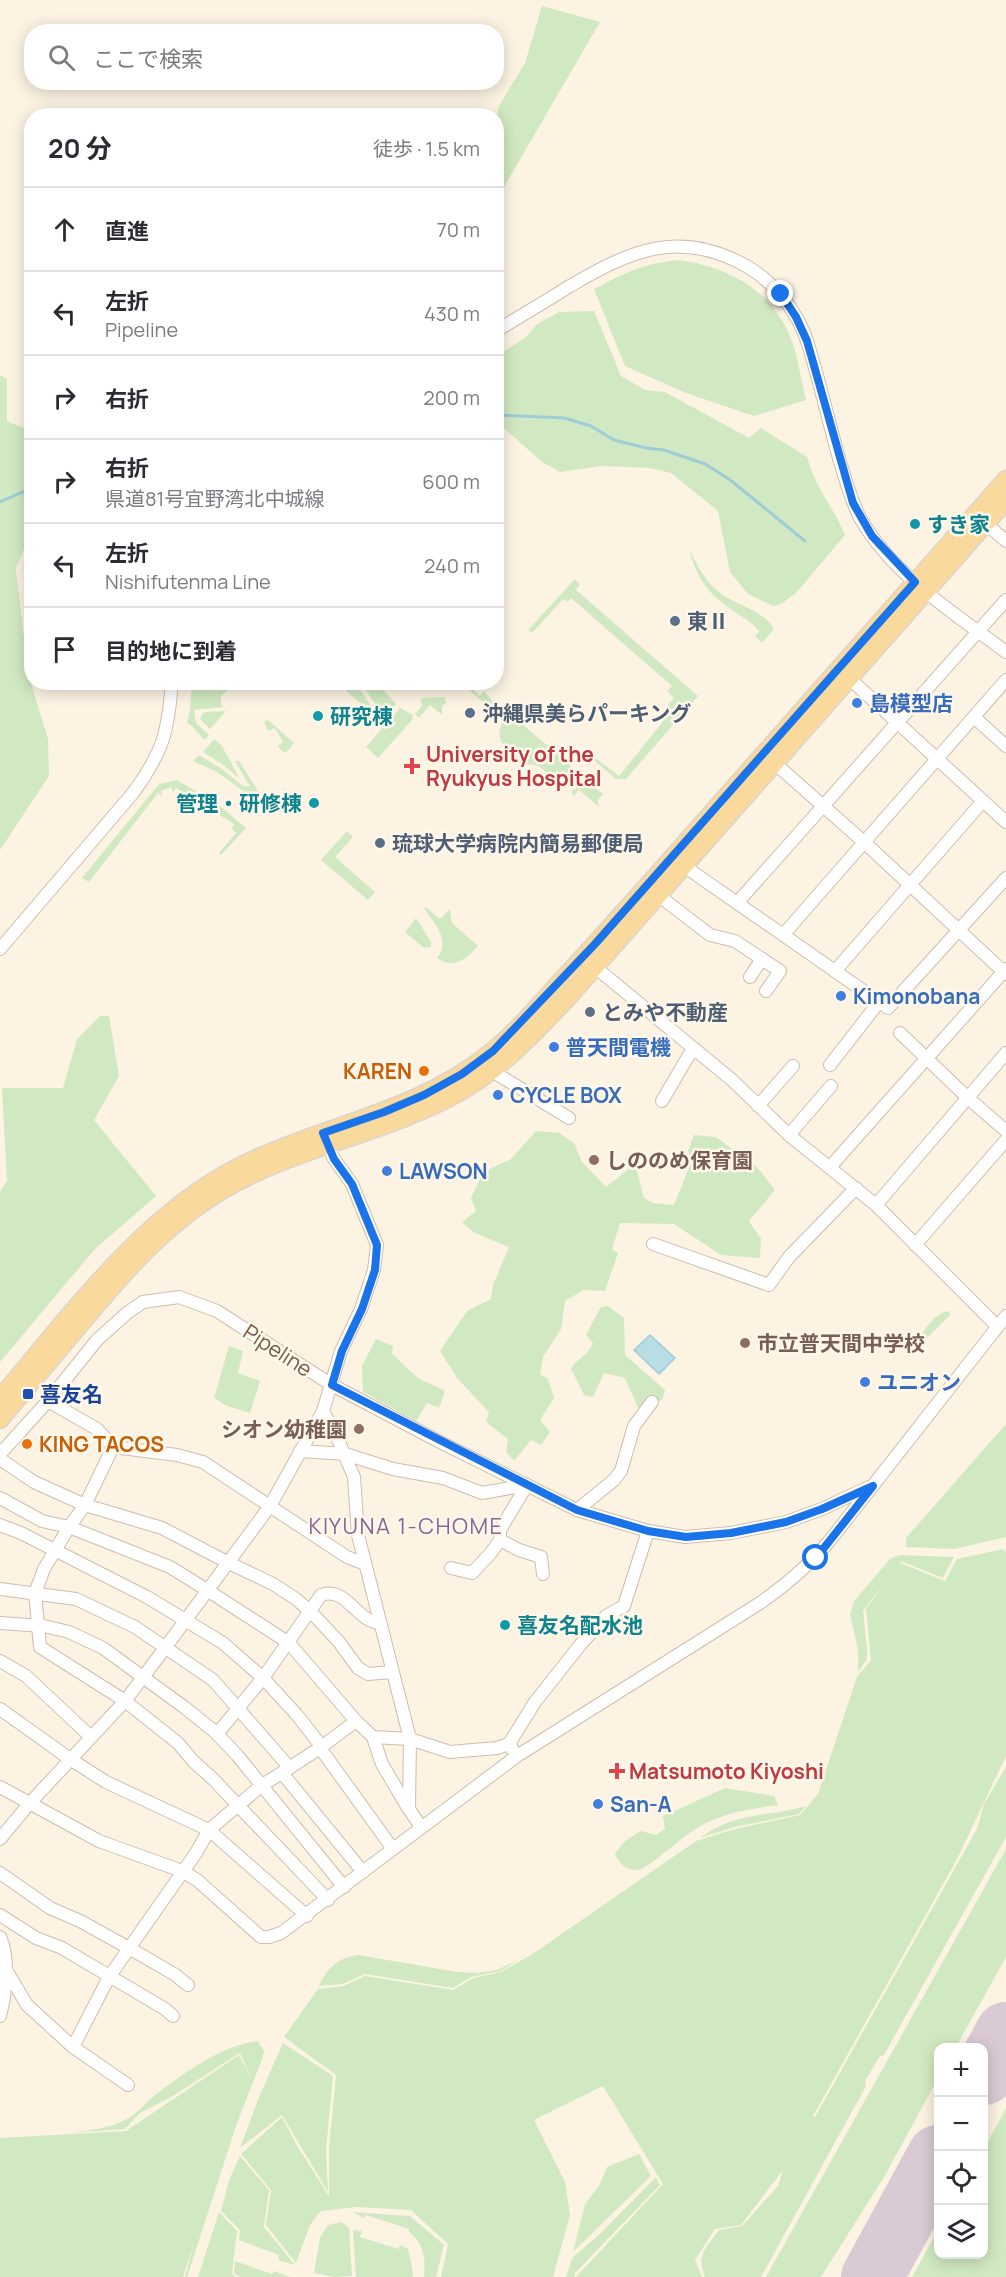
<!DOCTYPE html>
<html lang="ja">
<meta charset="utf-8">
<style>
:root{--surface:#fff;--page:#f7f7f7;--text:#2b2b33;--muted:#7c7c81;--line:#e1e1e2}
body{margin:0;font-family:Manrope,"Noto Sans JP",sans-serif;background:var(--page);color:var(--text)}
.controls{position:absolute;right:18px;bottom:18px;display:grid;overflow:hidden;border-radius:12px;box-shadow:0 3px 15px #0003}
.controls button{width:54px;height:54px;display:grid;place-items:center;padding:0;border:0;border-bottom:2px solid var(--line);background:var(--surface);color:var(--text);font:30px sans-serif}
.stop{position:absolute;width:18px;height:18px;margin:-14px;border:4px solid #1a73e8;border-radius:50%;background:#fff}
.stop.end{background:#1a73e8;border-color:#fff;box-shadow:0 2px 6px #0008}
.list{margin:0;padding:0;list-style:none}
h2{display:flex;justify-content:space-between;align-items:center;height:78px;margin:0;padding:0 24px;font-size:26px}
h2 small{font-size:20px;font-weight:400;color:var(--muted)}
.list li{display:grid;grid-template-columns:39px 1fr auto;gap:18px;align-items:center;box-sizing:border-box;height:84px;padding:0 24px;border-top:2px solid var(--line)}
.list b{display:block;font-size:22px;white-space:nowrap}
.list p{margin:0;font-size:20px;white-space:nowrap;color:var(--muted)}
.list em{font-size:20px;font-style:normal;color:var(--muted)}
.icon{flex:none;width:33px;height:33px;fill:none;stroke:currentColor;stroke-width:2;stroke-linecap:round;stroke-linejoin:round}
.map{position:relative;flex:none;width:1006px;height:2277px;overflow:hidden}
.search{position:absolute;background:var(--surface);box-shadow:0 3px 15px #0003;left:24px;top:24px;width:480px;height:66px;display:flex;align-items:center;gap:15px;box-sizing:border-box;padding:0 21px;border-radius:24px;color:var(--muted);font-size:22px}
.panel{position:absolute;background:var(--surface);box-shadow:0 3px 15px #0003;left:24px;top:108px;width:480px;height:582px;border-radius:24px}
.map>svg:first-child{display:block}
.green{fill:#d1e9c2}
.water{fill:#b8dde5;stroke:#9eccd7;stroke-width:1.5}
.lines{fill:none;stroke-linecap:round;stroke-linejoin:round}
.stream{stroke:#9eccd7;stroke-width:3}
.runway{stroke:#d9cad4;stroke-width:62}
.minor-casing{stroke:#cfbdad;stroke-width:14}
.major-casing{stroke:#dbd4d0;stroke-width:19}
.minor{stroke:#fff;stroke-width:12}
.major{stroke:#fada9c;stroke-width:16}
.route{stroke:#1a73e8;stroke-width:8}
.culture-dot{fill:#0f9aa8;stroke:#fff7e9;stroke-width:2}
.service-dot{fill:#5c6f8a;stroke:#fff7e9;stroke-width:2}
.shop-dot{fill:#3f7fe0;stroke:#fff7e9;stroke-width:2}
.health-dot{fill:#e0444e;stroke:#fff7e9;stroke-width:2}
.food-dot{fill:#e8710a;stroke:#fff7e9;stroke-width:2}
.education-dot{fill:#8d6e63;stroke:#fff7e9;stroke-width:2}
.transit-dot{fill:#1a4fb4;stroke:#fff7e9;stroke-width:2}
.labels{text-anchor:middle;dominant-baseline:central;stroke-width:5;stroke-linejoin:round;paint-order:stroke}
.culture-label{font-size:21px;font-weight:bold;fill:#0d838f;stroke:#fff7e9;text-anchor:start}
.service-label{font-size:21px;font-weight:bold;fill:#4e5e75;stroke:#fff7e9;text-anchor:start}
.shop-label{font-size:21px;font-weight:bold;fill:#366cbe;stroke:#fff7e9;text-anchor:start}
.health-label{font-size:21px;font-weight:bold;fill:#be3a42;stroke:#fff7e9;text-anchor:start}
.food-label{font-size:21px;font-weight:bold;fill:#c56008;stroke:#fff7e9;text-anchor:end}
.education-label{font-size:21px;font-weight:bold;fill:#785e54;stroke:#fff7e9;text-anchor:start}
.street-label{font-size:21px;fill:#745a49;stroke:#fff7e9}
.transit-label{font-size:21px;font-weight:bold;fill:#164399;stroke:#fff7e9;text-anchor:start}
.neighbourhood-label{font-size:22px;letter-spacing:1.5px;fill:#886597;stroke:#fff7e9}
</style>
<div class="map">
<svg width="1006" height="2277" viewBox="0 0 1006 2277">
<rect width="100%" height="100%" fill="#fcf3e3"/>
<g class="green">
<path d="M542 6 600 22 497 199 496 119 499 106 525 63Z"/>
<path d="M679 260C734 268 778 294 795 350 799 366 802 383 806 400L754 416 686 393 625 366 594 289C627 272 641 264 679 260Z"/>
<path d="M594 311 621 376 645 390 665 392 749 438 761 428 807 457C815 488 833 506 845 535L797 592 781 604 773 606 748 594 730 572 718 511 671 473 650 468 602 466 560 472 542 462 497 422V356L526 337 537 324 559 312Z"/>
<path d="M0 375 7 379V421L31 431V538L26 544 16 568 28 674 48 739 49 776 0 850Z"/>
<path d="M689 549C697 565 705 581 719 592 736 606 764 610 774 629L762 643 755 636 759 631C752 622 742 617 732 610 708 594 696 577 689 549Z"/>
<path d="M575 579 580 584 576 590 698 696 626 779H616L589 756 590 754 619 776 662 723 661 712 674 698 667 691 672 686 571 598 567 602 563 599 532 633 528 630Z"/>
<path d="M192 683H219L228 690 221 696V704L223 707 194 710 196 723 209 735 205 740C199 735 193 725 187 723L190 710Z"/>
<path d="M337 683H356L380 720Z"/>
<path d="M361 683H377L396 704 386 716 375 704Z"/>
<path d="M472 689 480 696 484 691 496 705 497 711 493 717 486 719 493 711 470 691Z"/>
<path d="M445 697 446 703 442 706V715L430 705 419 718 415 714 422 706 421 698Z"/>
<path d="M400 708 413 715 412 720 378 758 366 747Z"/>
<path d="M226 711 210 729 200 719 202 714 205 712Z"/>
<path d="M508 716 515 718 572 767 573 775 561 786 539 766 528 764 502 743C497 733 500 723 508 716Z"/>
<path d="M268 720 294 743 286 753 282 751 278 746 283 742 275 728 268 731 264 721Z"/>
<path d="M214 739 222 746 240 779 225 766 203 752Z"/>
<path d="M199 755 222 769 243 786 250 787 235 761H239L262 797 258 802 217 772 193 761Z"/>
<path d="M177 780 220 806 246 828 221 855 219 853 236 833 232 829 234 824 176 788 173 792 171 787 161 791 162 796 158 793 89 882 82 878 159 784Z"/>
<path d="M583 783 592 785 603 794 598 800 599 807 579 790 574 796 572 795V791Z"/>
<path d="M347 831 353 837 335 857 375 892 368 900 321 860Z"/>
<path d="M426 907 440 919 450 909 452 923 478 946C467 959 453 970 437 958 451 942 435 922 424 909Z"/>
<path d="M416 918 431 942V947L424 948 405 932Z"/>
<path d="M100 1016H109L119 1076 94 1120 156 1196 95 1249 0 1362V1192L7 1180 2 1088H63L77 1039Z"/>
<path d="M536 1131 559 1133 574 1143 582 1162 606 1187 635 1164 644 1198 653 1203 674 1205 692 1160 688 1151 694 1135 716 1137 758 1168 775 1190 749 1221 761 1239 760 1258 721 1255 674 1224 620 1223 612 1249 618 1253 605 1291 584 1290 565 1301 561 1329 543 1357 540 1374 548 1379 554 1398 540 1420 550 1432 541 1445 531 1440 514 1461 506 1452 508 1439 486 1422 489 1412 457 1378 440 1351 467 1311 491 1299 493 1285 509 1247 473 1232 462 1222 476 1211 471 1198 483 1172 511 1159Z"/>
<path d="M608 1306 624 1318 625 1355 665 1390 662 1400 638 1408 625 1378 604 1373 593 1397 584 1395 571 1369C579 1356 585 1359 593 1343L586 1335 601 1307Z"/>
<path d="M948 1311 951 1314 921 1344 911 1346 902 1341 904 1336H921C926 1326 937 1313 948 1311Z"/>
<path d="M376 1339 393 1346 392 1354 418 1378 445 1391 439 1408 427 1403 416 1421 363 1392 362 1366Z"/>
<path d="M229 1346 243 1351 238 1373 260 1381 250 1413 227 1406 214 1398Z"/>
<path d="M1006 1424V1537L954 1549 906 1547V1538Z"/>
<path d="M1003 1549 1006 1553V1756L956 1861 813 2116 815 2117 977 1829 984 1804 1006 1767V1837L884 2055 880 2056 865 2081 866 2086 761 2277H705C696 2253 706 2249 719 2230L742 2226 778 2186 783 2170 741 2225 715 2229 695 2260 702 2277H576L663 2184 603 2086 534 2120 565 2182 570 2215 553 2277H441L448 2244 411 2210 356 2207 321 2211 310 2225 296 2263 266 2225 271 2190 241 2154 282 2117 296 2144 329 2196V2148L336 2075 284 2037 318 1989 344 1986 365 1976 453 1990 474 1978 501 1972 534 1953 696 1841 735 1829 800 1815 818 1794 857 1677 871 1660 866 1609 887 1580 863 1611 867 1649V1659L858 1672V1650L850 1614 854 1601 890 1559 899 1555 954 1557 943 1578 901 1561 900 1563 945 1581 957 1559Z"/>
<path d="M725 1788 774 1796 778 1805C748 1809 720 1813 694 1830 681 1838 652 1865 641 1869 628 1873 621 1865 615 1855 620 1843 631 1836 641 1831L656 1835 665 1829 663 1816Z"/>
<path d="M806 1806 799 1814 734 1827 700 1838C737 1811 765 1818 806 1806Z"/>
<path d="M1006 1849V1957L956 2047 938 2048V2078L884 2177 821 2277H766Z"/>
<path d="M359 1955 457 1972 478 1973 497 1970 518 1960 501 1971 471 1977 453 1988 365 1974 343 1984 319 1986C326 1969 340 1956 359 1955Z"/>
<path d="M258 2041 264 2051 263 2057 237 2123 187 2277H185L195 2240 183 2277H0V2138L126 2131 239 2055 252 2080 240 2053 171 2097 140 2113 125 2129 68 2133C89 2130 108 2129 127 2119 139 2112 148 2100 159 2092 185 2072 225 2044 258 2041Z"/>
<path d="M283 2043 333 2076 326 2150 328 2192 282 2115 240 2148 259 2097Z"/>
<path d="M1006 2108V2277H912L938 2230V2254H984V2149Z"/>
<path d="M639 2154 651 2176 573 2252 585 2204 599 2186 607 2167Z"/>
<path d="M240 2156 269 2190 264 2227 295 2265 278 2260 279 2255 239 2240 240 2230 221 2211 229 2180Z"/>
<path d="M656 2177 660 2185 575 2273 574 2277H566L572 2258 600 2234Z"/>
<path d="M219 2212 237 2231 232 2274 236 2277H198Z"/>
<path d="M352 2212 410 2216 444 2245 436 2277H424C426 2259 424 2243 409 2232V2229L366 2215 364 2218Z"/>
<path d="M341 2222 349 2228 352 2276 334 2277 314 2273 320 2238 328 2225Z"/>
<path d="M353 2230 362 2231 360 2237 399 2249 400 2245 408 2249 411 2261 413 2277H356Z"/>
<path d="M235 2261 272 2274 274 2271 290 2277H240L234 2273Z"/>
</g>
<path class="water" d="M650 1335 675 1358 659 1374 634 1350Z"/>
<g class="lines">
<g class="stream">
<path d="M496 415 564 418 591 426 614 440 646 448 664 450 705 464 729 479 805 541"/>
<path d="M0 502 32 488"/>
</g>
<g class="runway">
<path d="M984 2074 1006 2033"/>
<path d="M872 2277 938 2156"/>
</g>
<defs>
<g id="minor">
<path d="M496 331C521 316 546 301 570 286 631 250 681 228 748 267 776 284 798 312 808 344 820 383 829 423 840 462 846 481 851 500 860 518 893 575 954 613 1006 652"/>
<path d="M986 524 1006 541"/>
<path d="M850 679 1006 822"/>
<path d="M974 717 1006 746"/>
<path d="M770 759 865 843 1006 974"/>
<path d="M684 866 888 1008 1006 878"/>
<path d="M658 895 710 935 735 941 780 971 766 991"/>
<path d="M737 903 1006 600"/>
<path d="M783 935 1006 680"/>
<path d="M0 949 133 793C163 752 168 733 172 682"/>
<path d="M589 962 732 1080 789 1135 876 1205 997 1326"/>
<path d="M835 971 983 801"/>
<path d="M750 977 762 959"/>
<path d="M900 1033 968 1098 1006 1131"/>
<path d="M830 1065 879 1002"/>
<path d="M492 1071 569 1118"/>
<path d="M662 1101 689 1055 696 1050"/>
<path d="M758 1106 793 1066"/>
<path d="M789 1135 831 1086"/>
<path d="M830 1167 1006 969"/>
<path d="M876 1205 1006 1053"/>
<path d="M653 1244 769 1285 789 1257 856 1188"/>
<path d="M915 1245 1006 1140"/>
<path d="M48 1401 97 1429 113 1447 177 1455 203 1462 347 1557 365 1564"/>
<path d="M323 1411 336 1435 354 1477 358 1535 410 1739 409 1809 421 1827"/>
<path d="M113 1447 85 1505 69 1527 44 1569 35 1593 40 1647 125 1701 178 1743 193 1761 213 1779 328 1900"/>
<path d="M300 1451 345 1454 393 1469 443 1478 482 1493 527 1485"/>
<path d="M0 1454 48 1401 97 1340 127 1313 143 1302 179 1297 217 1311 332 1385 440 1442 577 1510 648 1531 685 1537 731 1533 786 1522 822 1509 869 1487"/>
<path d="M0 1459 34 1482 85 1505 162 1528 227 1562 273 1584 296 1599 311 1612 339 1642 358 1668 368 1674 392 1672"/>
<path d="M527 1485 500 1530V1540L519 1550 541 1557 543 1574"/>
<path d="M0 1498 42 1521 69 1527 170 1567 207 1590 289 1643 356 1721"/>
<path d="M577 1510 614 1480 621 1471 634 1426 652 1402"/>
<path d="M0 1525 21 1533 147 1597 223 1643 263 1678 297 1715 322 1747"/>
<path d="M451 1568 472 1573 490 1554 500 1540"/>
<path d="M0 1589 76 1599 135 1627 213 1680 290 1768"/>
<path d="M0 1623 44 1626 69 1632 103 1648 184 1707 214 1731 237 1755 344 1887"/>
<path d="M0 1661 26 1676 91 1737"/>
<path d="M0 1709 70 1759 106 1782 209 1830 307 1916"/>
<path d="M217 1734 263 1678 321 1595C341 1588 351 1608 366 1618 370 1621 375 1622 380 1624"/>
<path d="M373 1737 382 1764 408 1808"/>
<path d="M320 1748 393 1849"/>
<path d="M513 1750 509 1744 535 1702 581 1644 606 1616 624 1606 648 1531"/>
<path d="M282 1773 363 1872"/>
<path d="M0 1787 99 1841 182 1871 197 1880 261 1937H269L281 1933 517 1756 760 1603C787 1584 810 1565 831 1539L1006 1316"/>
<path d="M0 1839 29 1804 125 1701 165 1648 270 1506 323 1411 341 1351 361 1309 374 1270 377 1245 352 1184 334 1159 325 1139"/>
<path d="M0 1873 50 1908 80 1921 129 1948 174 1974 188 1985"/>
<path d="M0 1915 36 1938 62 1948 165 2009 173 2016"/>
<path d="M0 1937C10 1959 6 1993 0 2016"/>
<path d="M5 1968 27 2005 73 2047"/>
<path d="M128 2085 73 2047 109 1977 196 1853 209 1830 261 1786 320 1748 356 1721 373 1737 410 1739 450 1752 497 1748 509 1744"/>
</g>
<g id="major">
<path d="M0 1398C69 1317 142 1216 238 1167 321 1125 416 1113 490 1053 515 1033 537 1007 558 984 593 946 627 908 661 870 777 740 891 609 1006 479"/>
<path d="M0 1420C28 1386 57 1353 85 1319 126 1270 167 1223 223 1190 298 1146 387 1134 462 1091 502 1068 536 1032 567 999L1006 501"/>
</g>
</defs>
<use href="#minor" class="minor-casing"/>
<use href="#major" class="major-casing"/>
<use href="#minor" class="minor"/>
<use href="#major" class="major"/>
</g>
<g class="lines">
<path class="route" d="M781 294 796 317 807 341 853 503 872 536 915 582 595 944 493 1051 462 1074 424 1095 384 1112 323 1133 334 1159 352 1184 377 1245 375 1270 362 1309 342 1351 332 1385 577 1510 648 1531 686 1537 731 1533 786 1522 822 1509 873 1486 816 1558"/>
</g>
<g class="culture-dot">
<circle cx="915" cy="524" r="6"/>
<circle cx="318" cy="716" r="6"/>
<circle cx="314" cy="803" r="6"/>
<circle cx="505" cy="1625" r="6"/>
</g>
<g class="service-dot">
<circle cx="675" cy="621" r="6"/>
<circle cx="470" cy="713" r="6"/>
<circle cx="380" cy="843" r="6"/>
<circle cx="590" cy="1012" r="6"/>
</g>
<g class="shop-dot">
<circle cx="857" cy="703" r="6"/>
<circle cx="841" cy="996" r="6"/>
<circle cx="554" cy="1047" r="6"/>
<circle cx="498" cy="1095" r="6"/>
<circle cx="387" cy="1171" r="6"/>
<circle cx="865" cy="1382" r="6"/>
<circle cx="598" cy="1804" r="6"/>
</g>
<g class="health-dot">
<path d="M409 757h6v6h6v6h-6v6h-6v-6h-6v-6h6z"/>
<path d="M614 1762h6v6h6v6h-6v6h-6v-6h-6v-6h6z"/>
</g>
<g class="food-dot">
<circle cx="424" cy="1071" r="6"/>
<circle cx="27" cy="1444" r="6"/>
</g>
<g class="education-dot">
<circle cx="594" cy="1160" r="6"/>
<circle cx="745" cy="1343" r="6"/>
<circle cx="359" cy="1429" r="6"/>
</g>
<rect class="transit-dot" x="22" y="1388" width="12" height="12" rx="3"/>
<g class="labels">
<g class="culture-label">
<text x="927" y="524">すき家</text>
<text x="330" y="716">研究棟</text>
<text x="302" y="803" text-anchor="end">管理・研修棟</text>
<text x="517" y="1625">喜友名配水池</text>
</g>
<g class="service-label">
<text x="687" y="621">東Ⅱ</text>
<text x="482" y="713">沖縄県美らパーキング</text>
<text x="392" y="843">琉球大学病院内簡易郵便局</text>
<text x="602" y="1012">とみや不動産</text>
</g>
<g class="shop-label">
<text x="869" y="703">島模型店</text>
<text x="853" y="996">Kimonobana</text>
<text x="566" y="1047">普天間電機</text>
<text x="510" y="1095">CYCLE BOX</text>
<text x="399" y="1171">LAWSON</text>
<text x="877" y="1382">ユニオン</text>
<text x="610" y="1804">San-A</text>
</g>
<g class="health-label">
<text x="426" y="754">University of the<tspan x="426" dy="24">Ryukyus Hospital</tspan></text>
<text x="629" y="1771">Matsumoto Kiyoshi</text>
</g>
<g class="food-label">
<text x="412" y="1071">KAREN</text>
<text x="39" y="1444" text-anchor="start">KING TACOS</text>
</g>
<g class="education-label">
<text x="606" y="1160">しののめ保育園</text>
<text x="757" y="1343">市立普天間中学校</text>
<text x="347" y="1429" text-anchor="end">シオン幼稚園</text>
</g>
<g class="street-label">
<text transform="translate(278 1350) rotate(33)">Pipeline</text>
</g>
<g class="transit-label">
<text x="40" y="1394">喜友名</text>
</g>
<g class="neighbourhood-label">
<text x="406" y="1526">KIYUNA 1-CHOME</text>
</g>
</g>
</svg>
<div class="controls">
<button>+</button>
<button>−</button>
<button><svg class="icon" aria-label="locate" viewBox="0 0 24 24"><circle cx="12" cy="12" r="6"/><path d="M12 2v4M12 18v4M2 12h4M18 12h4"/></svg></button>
<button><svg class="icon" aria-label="layers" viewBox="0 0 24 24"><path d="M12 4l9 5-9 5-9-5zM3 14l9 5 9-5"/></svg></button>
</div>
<div class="stop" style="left:816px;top:1558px"></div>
<div class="stop end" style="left:781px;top:294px"></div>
<div class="search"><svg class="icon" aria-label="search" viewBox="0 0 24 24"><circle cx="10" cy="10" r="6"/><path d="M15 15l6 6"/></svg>ここで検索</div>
<section class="panel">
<h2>20 分<small>徒歩 · 1.5 km</small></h2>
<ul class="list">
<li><svg class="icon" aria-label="ahead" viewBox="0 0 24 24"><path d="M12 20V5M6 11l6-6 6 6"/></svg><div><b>直進</b></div><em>70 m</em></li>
<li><svg class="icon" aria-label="left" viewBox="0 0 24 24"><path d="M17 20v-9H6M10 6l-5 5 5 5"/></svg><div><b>左折</b><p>Pipeline</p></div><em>430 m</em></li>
<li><svg class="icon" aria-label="right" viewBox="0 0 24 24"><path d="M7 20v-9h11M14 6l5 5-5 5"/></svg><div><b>右折</b></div><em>200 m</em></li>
<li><svg class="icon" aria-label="right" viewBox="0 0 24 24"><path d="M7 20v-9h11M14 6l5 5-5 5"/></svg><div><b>右折</b><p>県道81号宜野湾北中城線</p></div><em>600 m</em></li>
<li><svg class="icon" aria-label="left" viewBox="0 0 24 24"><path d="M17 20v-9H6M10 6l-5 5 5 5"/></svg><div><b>左折</b><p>Nishifutenma Line</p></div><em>240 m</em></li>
<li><svg class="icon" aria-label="arrive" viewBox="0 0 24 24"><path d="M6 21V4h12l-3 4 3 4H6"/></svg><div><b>目的地に到着</b></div></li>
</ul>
</section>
</div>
